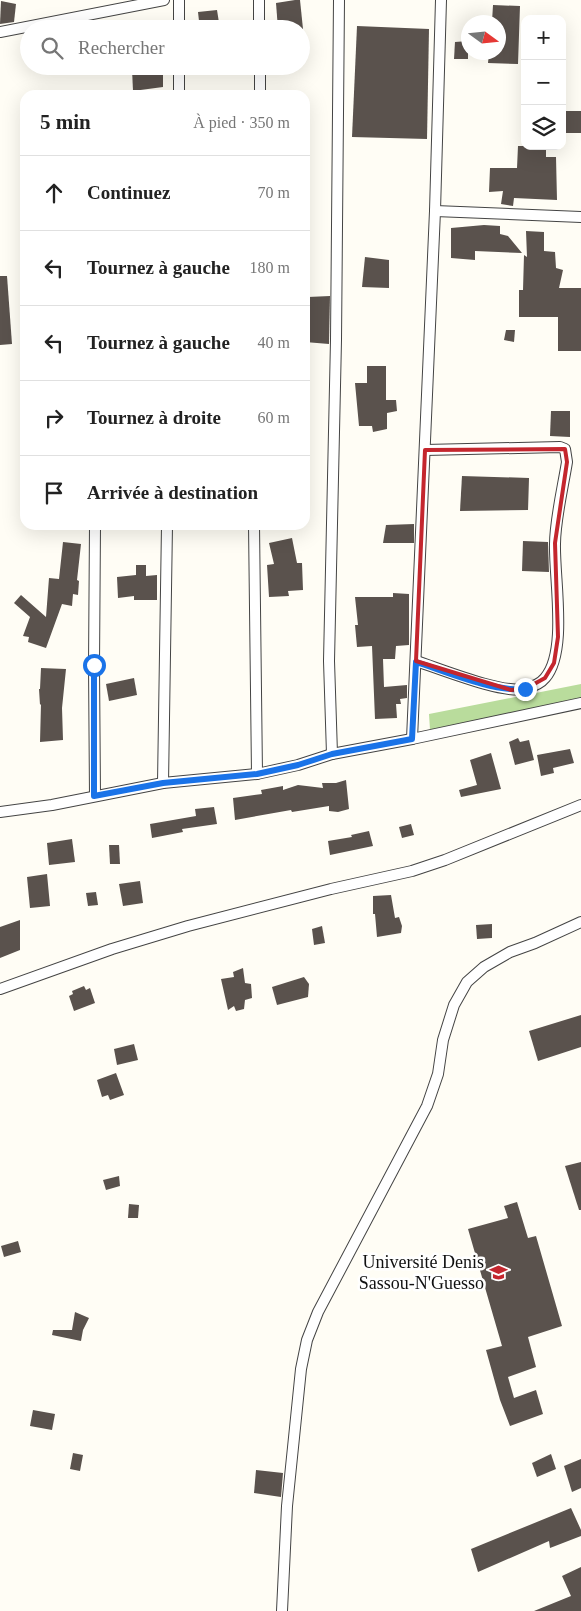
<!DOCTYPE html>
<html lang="fr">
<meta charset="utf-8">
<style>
:root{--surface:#fff;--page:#f6f6f6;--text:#222;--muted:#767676;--line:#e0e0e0}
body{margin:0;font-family:Georgia,serif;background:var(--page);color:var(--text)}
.controls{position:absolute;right:15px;top:15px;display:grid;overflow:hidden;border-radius:10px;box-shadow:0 5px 20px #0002}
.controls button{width:45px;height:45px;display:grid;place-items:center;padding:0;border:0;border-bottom:1px solid var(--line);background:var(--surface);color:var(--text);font:25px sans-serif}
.compass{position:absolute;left:461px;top:15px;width:45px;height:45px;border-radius:50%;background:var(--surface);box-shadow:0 5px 20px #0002;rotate:105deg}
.stop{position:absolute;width:15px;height:15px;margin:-11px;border:4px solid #1a73e8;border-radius:50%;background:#fff}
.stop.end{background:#1a73e8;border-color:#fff;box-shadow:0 1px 5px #0008}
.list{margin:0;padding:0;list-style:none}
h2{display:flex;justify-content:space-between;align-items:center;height:65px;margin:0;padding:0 20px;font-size:21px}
h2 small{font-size:16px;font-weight:400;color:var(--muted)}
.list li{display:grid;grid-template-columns:32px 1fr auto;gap:15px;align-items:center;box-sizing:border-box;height:75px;padding:0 20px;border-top:1px solid var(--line)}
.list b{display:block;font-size:19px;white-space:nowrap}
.list em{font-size:16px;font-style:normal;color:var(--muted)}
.icon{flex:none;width:28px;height:28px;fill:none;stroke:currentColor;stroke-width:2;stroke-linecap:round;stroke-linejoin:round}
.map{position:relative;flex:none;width:581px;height:1611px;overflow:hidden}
.search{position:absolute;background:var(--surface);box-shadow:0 5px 20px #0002;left:20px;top:20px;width:290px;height:55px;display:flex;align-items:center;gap:12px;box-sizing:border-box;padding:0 18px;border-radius:28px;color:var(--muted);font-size:19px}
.panel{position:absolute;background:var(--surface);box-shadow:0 5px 20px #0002;left:20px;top:90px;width:290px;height:440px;border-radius:15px}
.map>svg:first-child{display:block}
.forest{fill:#b9dc9c}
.building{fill:#5a524d}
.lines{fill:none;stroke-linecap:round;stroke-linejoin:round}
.street-casing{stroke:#444;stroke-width:12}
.street{stroke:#fff;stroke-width:10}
.route{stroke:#1a73e8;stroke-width:6}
.marked{fill:none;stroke:#c4262e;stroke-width:4;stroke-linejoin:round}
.labels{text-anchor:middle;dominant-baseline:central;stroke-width:5;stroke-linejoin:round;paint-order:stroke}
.poi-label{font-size:18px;fill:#111;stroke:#fff;text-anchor:end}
</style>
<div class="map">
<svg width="581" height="1611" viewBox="0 0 581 1611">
<rect width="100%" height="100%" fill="#fffdf5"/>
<path class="forest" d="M581 684V698L430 730 429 714Z"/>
<g class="building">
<path d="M295 0H300L303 29H278L276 3Z"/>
<path d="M1 1 16 4 14 22 0 24Z"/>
<path d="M493 5 520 6 518 64 488 63 489 52H498V22H492Z"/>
<path d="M217 10 220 29H204L203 21H199L198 12Z"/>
<path d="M357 26 429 29 427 139 352 137Z"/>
<path d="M468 41V59H454L455 42Z"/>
<path d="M157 66H163V87L133 91 132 69Z"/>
<rect x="562" y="111" width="19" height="22"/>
<path d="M518 146H546V157H556L557 200 514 198 513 206 501 204 503 191 489 192 490 168H517Z"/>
<path d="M484 225 500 226V234L508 236 522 253 475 251V260L451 258V228Z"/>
<path d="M526 231 544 232V251L555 252 556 268 563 270 559 288H581V351H558V317H519V290H523L524 255 527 257Z"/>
<path d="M365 257 389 260V288L362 287Z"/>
<path d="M0 276H7L12 344 0 345Z"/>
<path d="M330 296 329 344 305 342 308 297Z"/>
<path d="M506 330H515L514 342 504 340Z"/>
<path d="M367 366H386V400H396L397 411 387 413V429L373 432 372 426H359L355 383H367Z"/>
<path d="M551 411H570V437L550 436Z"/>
<path d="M462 476 529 478 528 510 460 511Z"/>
<path d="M414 524V543H383L386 525Z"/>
<path d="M292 538 297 563H302L303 590 288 591 289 596 269 597 267 565 274 564 269 543Z"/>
<path d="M523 541 548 542 549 572 522 571Z"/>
<path d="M63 542 81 544 77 580 79 581 78 595 73 594 72 606 62 604 46 648 28 642 29 637 23 636 30 617 14 603 21 595 46 617 49 578 59 579Z"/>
<path d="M136 565H146V576L157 575V600H134V596L118 598 117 577 136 575Z"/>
<path d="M393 593 409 594V645L396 646 395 659H383L384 687 407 685V698L400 699 401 704H396L397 718 375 719 372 646 357 647 355 625H358L355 597H393Z"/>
<path d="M41 668 66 669 62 708 63 740 40 742 41 704 40 705 39 689H40Z"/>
<path d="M134 678 137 695 109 701 106 684Z"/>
<path d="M518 738 520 742 529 740 534 760 515 765 509 742Z"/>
<path d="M570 749 574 763 553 768 554 773 541 776 537 755Z"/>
<path d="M491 753 501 789 461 797 459 790 477 785 470 760Z"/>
<path d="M346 780 349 809 338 812 329 811V806L292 812 291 810 235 820 233 798 262 794 261 790 283 786V790L298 785 323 788 322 783H336Z"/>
<path d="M214 807 217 824 182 829 183 832 152 838 150 824 196 816 195 809Z"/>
<path d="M411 824 414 835 402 838 399 827Z"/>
<path d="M369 831 373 846 330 855 328 841 352 837 351 835Z"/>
<path d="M72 839 75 862 49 865 47 843Z"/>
<path d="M109 845H119L120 864H110Z"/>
<path d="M47 874 50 906 30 908 27 877Z"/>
<path d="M140 881 143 903 123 906 119 884Z"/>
<path d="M96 892 98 905 88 906 86 893Z"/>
<path d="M391 895 395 918 399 917 402 926 401 933 377 937 375 914H373V896Z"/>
<path d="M20 920V950L0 958V927Z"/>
<path d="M492 924V938L477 939 476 925Z"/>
<path d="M322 926 325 943 314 945 312 929Z"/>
<path d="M243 968 245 983 251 984 252 998 245 1000 244 1009 236 1011 234 1006 228 1010 221 979 234 977 233 972Z"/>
<path d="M304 977 309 984 308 997 277 1005 272 987Z"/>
<path d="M84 986 86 990 90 988 95 1003 74 1011 69 996 73 994 72 991Z"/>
<path d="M581 1015V1047L538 1061 529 1031Z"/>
<path d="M134 1044 138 1060 117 1065 114 1049Z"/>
<path d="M116 1073 124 1095 110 1100 108 1095 102 1097 97 1080Z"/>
<path d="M581 1162V1210H579L565 1166Z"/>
<path d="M119 1176 120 1186 106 1190 103 1180Z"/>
<path d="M517 1202 528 1238 536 1236 562 1326 528 1337 536 1367 508 1377 514 1398 536 1390 543 1414 510 1426 500 1400 486 1350 502 1346 468 1229 508 1218 504 1206Z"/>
<path d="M129 1204 139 1205 138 1218H128Z"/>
<path d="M18 1241 21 1252 4 1257 1 1246Z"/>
<path d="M75 1312 89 1318 83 1330 81 1341 52 1335 53 1330H72Z"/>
<path d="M33 1410 55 1414 52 1430 30 1426Z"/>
<path d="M73 1453 83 1455 80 1471 70 1469Z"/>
<path d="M551 1454 556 1469 537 1477 532 1463Z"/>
<path d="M581 1459V1488L572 1492 564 1466Z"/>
<path d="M256 1470 283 1473 281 1497 254 1493Z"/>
<path d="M571 1508 581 1530V1536L550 1548 549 1541 478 1572 471 1549Z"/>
<path d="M581 1567V1611H534L571 1596 562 1576Z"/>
</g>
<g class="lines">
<defs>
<g id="street">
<path d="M179 0V29"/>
<path d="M259 0V29"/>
<path d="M0 32 164 0"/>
<path d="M179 66V95"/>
<path d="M260 66V95"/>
<path d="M435 211 581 217"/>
<path d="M254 525 257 774"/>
<path d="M416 661C441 669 502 694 525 689 532 687 541 683 545 678 568 652 554 578 555 544 555 520 563 487 567 462L565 449 560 447 425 450"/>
<path d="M412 739 435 211 441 0"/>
<path d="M332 754 329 661 336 340 339 0"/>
<path d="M163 783 167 525"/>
<path d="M95 796 94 665 95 525"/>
<path d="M0 812 52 805 163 783 257 774 298 765 332 754 412 739 581 703"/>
<path d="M0 989 112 949 188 926 331 889 412 871 445 860 581 805"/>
<path d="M282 1611 287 1506 301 1369 307 1340 318 1312 427 1106 438 1074 443 1040 454 1005 467 982 484 967 510 952 535 943 581 922"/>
</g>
</defs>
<use href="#street" class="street-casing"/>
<use href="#street" class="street"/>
</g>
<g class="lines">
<path class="route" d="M94 665V796L163 783 257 774 298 765 332 754 412 739 416 662C447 672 493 692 525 689"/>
</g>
<path class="marked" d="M565 449 567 462 555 543 558 637 554 663 545 678 525 689 511 690 416 661 425 450Z"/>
<defs>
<symbol id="university-bare" viewBox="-9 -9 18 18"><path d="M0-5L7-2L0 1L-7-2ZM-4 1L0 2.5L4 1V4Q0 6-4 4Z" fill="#c4262e" stroke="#fff" stroke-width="2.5" paint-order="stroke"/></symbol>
</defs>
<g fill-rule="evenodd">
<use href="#university-bare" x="486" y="1260" width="25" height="25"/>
</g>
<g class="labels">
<g class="poi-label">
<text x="484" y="1262">Université Denis<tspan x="484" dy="21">Sassou-N'Guesso</tspan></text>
</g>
</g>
</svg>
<div class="controls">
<button>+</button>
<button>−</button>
<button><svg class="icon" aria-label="layers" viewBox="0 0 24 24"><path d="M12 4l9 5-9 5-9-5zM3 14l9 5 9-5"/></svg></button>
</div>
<svg class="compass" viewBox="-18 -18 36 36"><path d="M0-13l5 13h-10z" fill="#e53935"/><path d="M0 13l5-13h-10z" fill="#767676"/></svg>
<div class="stop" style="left:94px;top:665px"></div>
<div class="stop end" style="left:525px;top:689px"></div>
<div class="search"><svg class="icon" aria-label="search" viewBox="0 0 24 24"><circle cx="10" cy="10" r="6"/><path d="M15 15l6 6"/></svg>Rechercher</div>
<section class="panel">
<h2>5 min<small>À pied · 350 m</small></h2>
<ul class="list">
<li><svg class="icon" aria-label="ahead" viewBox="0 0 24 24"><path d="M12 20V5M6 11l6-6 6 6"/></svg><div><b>Continuez</b></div><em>70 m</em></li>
<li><svg class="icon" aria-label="left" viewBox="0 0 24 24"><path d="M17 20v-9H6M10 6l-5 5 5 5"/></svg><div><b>Tournez à gauche</b></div><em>180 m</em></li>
<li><svg class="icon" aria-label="left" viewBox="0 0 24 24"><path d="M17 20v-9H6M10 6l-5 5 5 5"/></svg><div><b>Tournez à gauche</b></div><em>40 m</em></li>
<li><svg class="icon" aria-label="right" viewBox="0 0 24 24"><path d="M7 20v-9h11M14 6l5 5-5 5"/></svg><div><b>Tournez à droite</b></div><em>60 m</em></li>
<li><svg class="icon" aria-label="arrive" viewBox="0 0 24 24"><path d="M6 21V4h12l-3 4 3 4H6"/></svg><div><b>Arrivée à destination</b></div></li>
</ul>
</section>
</div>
